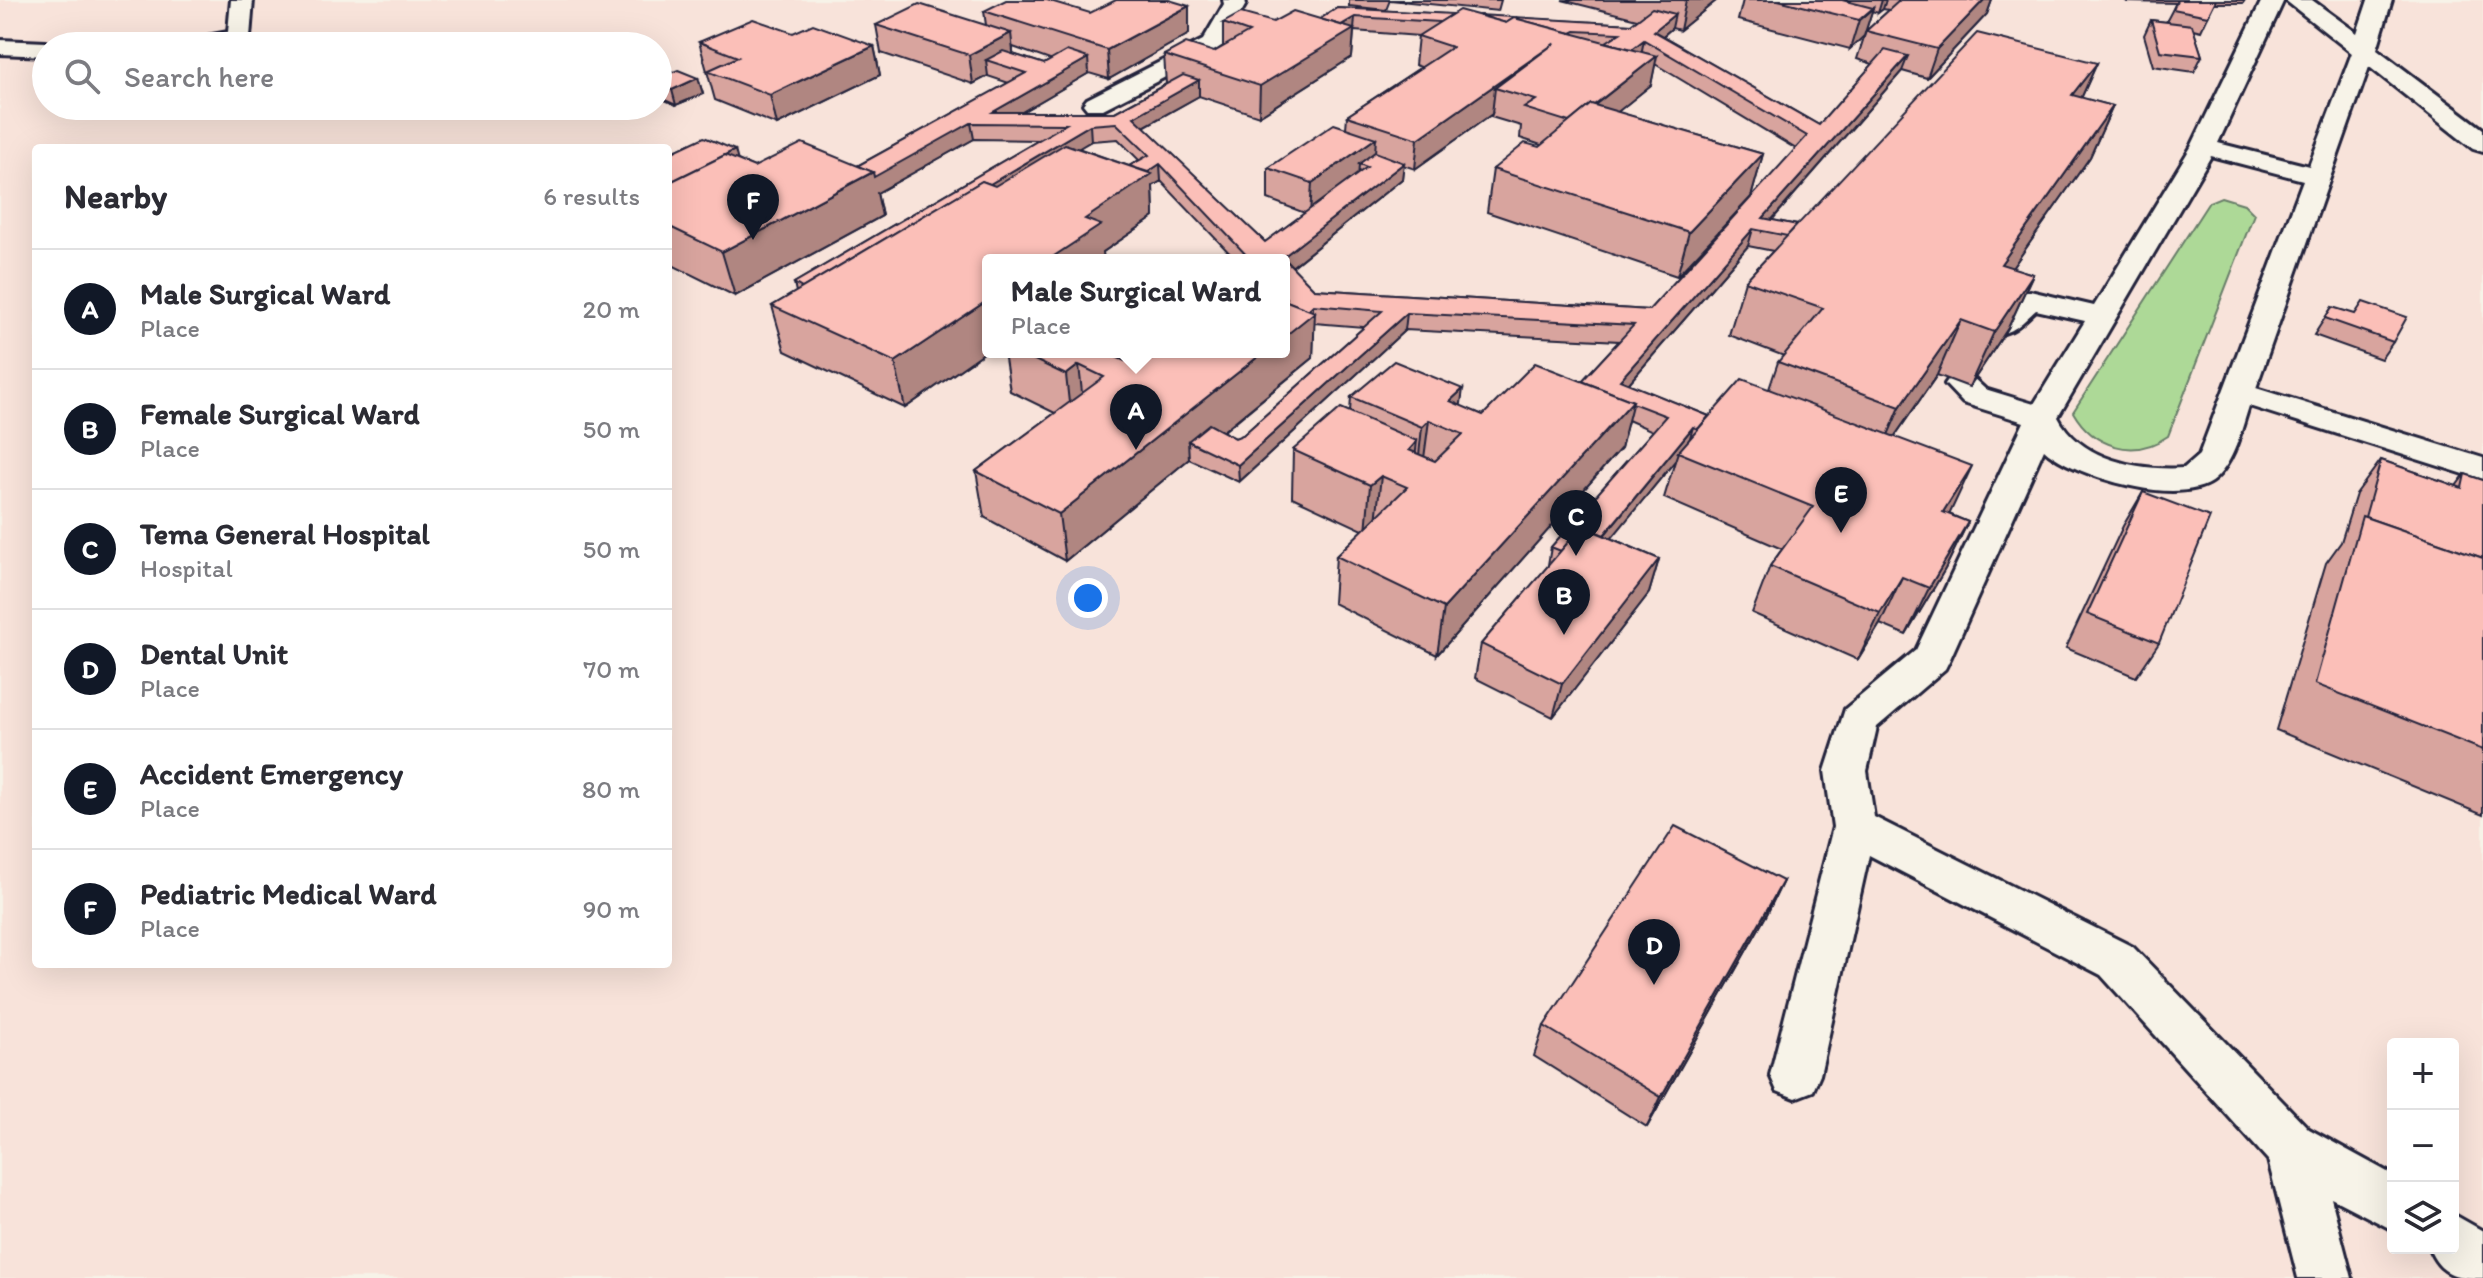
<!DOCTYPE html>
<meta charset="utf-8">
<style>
:root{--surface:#fff;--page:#f7f7f7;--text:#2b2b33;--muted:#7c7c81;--line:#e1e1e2;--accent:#111827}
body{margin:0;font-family:Itim,sans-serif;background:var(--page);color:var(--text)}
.controls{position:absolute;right:24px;bottom:24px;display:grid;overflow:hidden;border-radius:8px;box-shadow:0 8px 32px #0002}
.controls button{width:72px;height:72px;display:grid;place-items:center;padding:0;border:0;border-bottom:2px solid var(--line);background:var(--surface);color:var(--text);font:40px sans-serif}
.you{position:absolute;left:1088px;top:598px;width:28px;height:28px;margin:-20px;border:6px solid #fff;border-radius:50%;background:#1a73e8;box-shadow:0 0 0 12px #1a73e833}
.badge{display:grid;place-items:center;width:52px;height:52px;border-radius:50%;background:var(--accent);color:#fff;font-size:26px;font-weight:700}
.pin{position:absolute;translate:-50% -66px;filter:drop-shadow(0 2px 4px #0008)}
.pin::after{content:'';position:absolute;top:42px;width:28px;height:24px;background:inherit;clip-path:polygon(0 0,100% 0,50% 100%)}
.popup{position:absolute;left:982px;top:254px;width:308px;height:104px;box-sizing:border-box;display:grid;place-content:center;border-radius:8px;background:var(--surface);filter:drop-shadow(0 2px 6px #0005);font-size:26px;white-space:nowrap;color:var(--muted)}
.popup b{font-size:30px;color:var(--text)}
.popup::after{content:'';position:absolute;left:50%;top:100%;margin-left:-16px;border:16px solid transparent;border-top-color:var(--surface)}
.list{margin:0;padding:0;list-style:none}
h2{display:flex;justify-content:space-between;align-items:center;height:104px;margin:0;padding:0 32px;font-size:34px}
h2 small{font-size:26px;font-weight:400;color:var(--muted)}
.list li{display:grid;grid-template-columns:52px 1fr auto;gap:24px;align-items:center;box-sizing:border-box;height:120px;padding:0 32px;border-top:2px solid var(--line)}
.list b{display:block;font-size:30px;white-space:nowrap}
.list p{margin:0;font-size:26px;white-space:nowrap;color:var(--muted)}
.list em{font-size:26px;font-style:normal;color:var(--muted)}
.icon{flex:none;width:44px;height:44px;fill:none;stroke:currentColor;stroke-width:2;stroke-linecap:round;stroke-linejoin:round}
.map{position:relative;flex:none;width:2483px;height:1278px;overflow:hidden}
.search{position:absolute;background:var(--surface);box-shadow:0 8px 32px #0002;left:32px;top:32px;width:640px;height:88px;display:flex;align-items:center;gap:20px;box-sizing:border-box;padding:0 28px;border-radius:44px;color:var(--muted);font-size:30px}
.panel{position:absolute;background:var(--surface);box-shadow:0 8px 32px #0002;left:32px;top:144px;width:640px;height:824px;border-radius:8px}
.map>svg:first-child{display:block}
.built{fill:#f8e3da;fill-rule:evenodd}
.green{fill:#add997;stroke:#687e69;stroke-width:2}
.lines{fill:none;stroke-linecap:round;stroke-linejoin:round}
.service-casing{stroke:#22223b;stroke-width:6}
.minor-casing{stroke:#22223b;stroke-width:6}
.service{fill:#f7f3e8;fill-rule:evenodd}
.minor{fill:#f7f3e8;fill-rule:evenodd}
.wall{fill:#d8a49e;stroke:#22223b;stroke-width:2;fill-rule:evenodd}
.shaded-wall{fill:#b08681;stroke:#22223b;stroke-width:2}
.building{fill:#fbbfb8;stroke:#22223b;stroke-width:2}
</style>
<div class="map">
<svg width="2483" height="1278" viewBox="0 0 2483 1278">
<rect width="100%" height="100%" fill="#f7f3e8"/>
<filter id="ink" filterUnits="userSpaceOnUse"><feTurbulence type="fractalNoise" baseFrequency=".0125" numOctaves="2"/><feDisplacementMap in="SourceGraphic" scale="16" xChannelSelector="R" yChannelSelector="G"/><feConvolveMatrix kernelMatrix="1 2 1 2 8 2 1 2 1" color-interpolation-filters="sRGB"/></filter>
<g filter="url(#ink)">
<path class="built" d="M0 0H2483V1278H0ZM46 46H658V106H46ZM36 148H668V964H36ZM988 260H1284V352H988ZM2393 1044H2453V1248H2393Z"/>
<path class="green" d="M2221 197 2244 204 2254 214 2168 436C2134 460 2093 447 2073 412L2209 202Z"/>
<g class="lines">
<defs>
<g id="service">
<path d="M231 0H253L250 37 247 42 226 46H178L181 41 228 32Z"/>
<path d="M1223 0H1245L1246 4 1220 49 1103 109H1087L1083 104 1087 99 1203 40 1224 4Z"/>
<path d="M2262 0H2284L2218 143 2309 166 2353 50 2364 43 2375 50 2256 388 2483 458V480L2249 406C2241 431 2234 462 2215 479 2182 509 2072 476 2044 449L1950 659 1945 669 1877 727 1867 771 1874 817 2133 947 2309 1129 2393 1175V1230L2331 1198 2352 1278H2298L2268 1160 2101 975 1869 855 1820 1075 1813 1091 1795 1098 1777 1091 1770 1075 1833 827 1825 771 1845 709 1916 650 2024 422 1963 403 1945 384 1950 377 1961 375 1972 377 1985 389 2034 404 2085 321 2036 310C2021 323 2011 338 1989 332L1985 326 2020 294 2030 291 2094 306 2191 147ZM2211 156 2303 180 2199 455 2184 468C2139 471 2080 460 2058 417Z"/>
<path d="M0 40 46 42 55 46H46V56L0 54Z"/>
<path d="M2453 1214 2483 1231V1278C2456 1278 2440 1275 2429 1248H2453Z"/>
</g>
<path id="minor" d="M2285 0H2312L2357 33 2368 0H2392L2377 49 2483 129V152L2473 149Z"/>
</defs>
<use href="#service" class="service-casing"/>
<use href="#minor" class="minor-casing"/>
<use href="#service" class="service"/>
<use href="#minor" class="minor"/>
</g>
<g class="wall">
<path d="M1349 0H1501L1498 11 1390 0 1386 10 1349 6Z"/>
<path d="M1562 0H1717L1680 30 1672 28 1663 36 1819 125 1873 64 1857 59 1866 31 1889 10 1883 9 1878 13 1872 11 1864 36 1850 49 1738 20 1743 0H1992L1987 14 1927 78 1902 71 1772 220 1797 225 2097 63 2081 98 2113 106 2090 157 2012 268 2033 274 2008 328 1969 387 1937 375 1895 436 1949 514 1968 522 1945 569 1906 635 1880 624 1858 660 1752 613 1770 566 1782 549 1664 498 1675 461 1611 538 1659 559 1649 593 1553 717 1475 678 1481 644 1549 565H1548L1551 547 1653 431 1628 420 1621 448 1437 655 1333 603 1336 556 1363 530 1292 497 1293 450 1350 412 1351 397 1460 406 1483 415 1582 381 1619 341 1405 330 1239 482 1189 459 1065 561 984 517 976 471 1055 413 1010 391 1004 352H1117L1118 357 1125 361 1284 352V260H1236L1161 181 1153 186 1154 217 1103 252 988 260V350L905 408 785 351 772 306 796 292 794 283 1039 140 974 139 877 193 882 216 735 296 668 263V154L738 160 754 167 857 166 1009 83 988 76 973 84 881 53 876 25H986L984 11 1090 13 1189 6V34L1109 79 1089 73 1022 112H1115L1166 84 1164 55 1214 52 1223 46V23L1273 22 1320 19 1337 8 1631 24 1637 19ZM1354 31 1419 36H1418L1415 65 1421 67 1347 116 1346 128 1268 168V199L1305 213 1265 242 1144 127 1199 96 1259 116 1352 57ZM1013 47 1050 60 1044 64 1013 54ZM1655 64 1796 149 1649 310 1314 289 1292 267 1402 179 1403 165 1415 169 1492 114 1491 117 1521 126 1520 138 1541 145 1493 169 1487 212 1677 276 1751 197 1763 154 1617 112 1651 85ZM1118 139 1139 160 1129 166 1078 148 1091 141ZM1748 246 1773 251 1745 281 1729 335 1784 356 1778 362 1769 389 1709 416 1628 384ZM1314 323 1364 327 1243 435 1235 438 1223 432 1313 358Z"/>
<path d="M2125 0H2245L2243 3H2214L2201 31 2193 29 2202 56 2194 72 2153 66 2144 35 2151 20 2166 22 2176 3 2127 2Z"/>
<path d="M793 33 874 46 880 75 777 125 715 100 699 42Z"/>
<path d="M658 78H698L703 94 676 105 658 97Z"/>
<path d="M2332 307 2393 342 2381 359 2314 335Z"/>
<path d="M2381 460 2456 486 2465 474 2483 480V815L2276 730 2326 563 2341 542 2356 494Z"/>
<path d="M2143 492 2159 643 2136 677 2066 648 2123 526Z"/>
<path d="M1783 881 1767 914 1647 1127 1534 1056 1544 1026Z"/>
</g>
<g class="shaded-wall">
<path d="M1686 0H1717L1680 30Z"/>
<path d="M1882 0H1886L1883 9 1878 13Z"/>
<path d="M1984 0H1992L1987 14 1927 78 1937 49Z"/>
<path d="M1189 6V34L1109 79 1107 50Z"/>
<path d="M1873 8 1864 36 1850 49 1859 20Z"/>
<path d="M1675 14 1672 28 1652 45 1654 31Z"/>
<path d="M1355 17 1352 57 1259 116 1260 86 1326 34Z"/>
<path d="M1011 33 1014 61 986 60 988 76 973 84 969 55Z"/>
<path d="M1644 40 1641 55 1617 59Z"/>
<path d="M1555 43 1495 88 1492 114 1415 169 1418 139Z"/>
<path d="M874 46 880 75 777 125 770 95Z"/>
<path d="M1657 56 1651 85 1567 153 1572 123Z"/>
<path d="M1908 56 1902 71 1762 231 1763 218Z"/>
<path d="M1088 58 1089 73 1003 123 993 112Z"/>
<path d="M2097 63 2075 112 2072 95Z"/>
<path d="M698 78 703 94 676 105 672 90Z"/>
<path d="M1199 80V96L1134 132V117Z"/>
<path d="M2113 106 2090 157 1977 318 2001 264Z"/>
<path d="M971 123 974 139 877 193 882 216 735 296 722 252 873 172Z"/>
<path d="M1090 125 1091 141 830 297 826 280Z"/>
<path d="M1376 138 1374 168 1359 164 1358 180 1310 215 1312 183Z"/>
<path d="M735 150 743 181 668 183Z"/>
<path d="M1763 154 1751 197 1677 276 1689 232Z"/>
<path d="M1404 163 1402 179 1284 273 1283 257Z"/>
<path d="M1160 164 1161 181 1153 186 1154 217 1103 252 1104 260H1048L1085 219 1121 189Z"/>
<path d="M1753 229 1748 246 1616 398 1620 380Z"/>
<path d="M2033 274 2008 328 1969 387 1994 332Z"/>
<path d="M988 300V350L905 408 895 362Z"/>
<path d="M1313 305V314L1315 312 1313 358 1202 448 1188 441 1189 459 1065 561 1059 514 1264 352H1284V337L1286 329Z"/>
<path d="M1407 313 1405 330 1239 482 1238 465Z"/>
<path d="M1961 320 1937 375 1876 463 1900 407Z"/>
<path d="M1101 352H1117L1120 385Z"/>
<path d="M1079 365 1084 411 1071 421 1066 375Z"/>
<path d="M1463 389 1457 432 1450 401Z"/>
<path d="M1633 401 1621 448 1437 655 1444 608Z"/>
<path d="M1429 420 1423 466 1417 474 1422 427Z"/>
<path d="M1693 427 1688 445 1678 452 1675 461 1589 566 1593 549Z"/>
<path d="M1417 441 1412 487 1409 450Z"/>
<path d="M1972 466 1950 513 1921 559 1943 512Z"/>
<path d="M1381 476 1376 522 1366 532 1370 485Z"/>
<path d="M1968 522 1945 569 1906 635 1929 588Z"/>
<path d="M1659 559 1649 593 1553 717 1562 684Z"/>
<path d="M1902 577 1880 624 1858 660 1880 613Z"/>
<path d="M1783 881 1767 914 1647 1127 1661 1097Z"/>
</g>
<g class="building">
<path d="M1006 0H1047L1090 13 1116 0H1169L1189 6 1107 50 984 11Z"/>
<path d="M1778 0H1842L1873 8 1859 20Z"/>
<path d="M1900 0H1984L1937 49 1866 31Z"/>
<path d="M2177 0H2216L2208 16 2173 9Z"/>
<path d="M919 4 1011 33 969 55 876 25Z"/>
<path d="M1337 8 1453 14 1440 22 1355 17 1341 25 1320 19Z"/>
<path d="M1652 8 1675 14 1654 31 1819 125 1885 50 1908 56 1763 218 1797 225 1787 236 1753 229 1620 380 1709 416 1698 429 1693 427 1604 535 1582 526 1561 551 1551 547 1666 416 1632 403 1633 401 1582 381 1634 325 1407 313 1238 465 1188 441 1209 424 1235 438 1243 435 1382 311 1313 305 1308 310 1284 300 1287 298 1284 294V260H1251L1160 164 1148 172 1129 166 1149 155 1116 123 1090 125 990 184 982 181 802 288 794 283 1066 124 971 123 874 177 873 172 857 166 1026 73 986 60 1003 51 1044 64 1067 51 1088 58 993 112H1115L1183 75 1199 80 1134 117 1265 242 1367 167 1359 164 1375 152 1404 163 1283 257 1314 289 1649 310 1807 136 1644 40 1632 49 1606 42 1620 33 1575 31 1571 33 1514 18 1506 23 1478 15 1631 24Z"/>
<path d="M1459 10 1506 23 1514 18 1657 56 1594 105 1591 104 1569 122 1524 108 1536 100 1495 88 1555 43 1418 139 1347 116 1452 47 1418 36Z"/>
<path d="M1293 11 1354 29 1260 86 1164 55 1186 43 1214 52 1249 32 1223 23 1241 13 1273 22Z"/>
<path d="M753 19 793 33 813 24 874 46 770 95 707 71 738 57 699 42Z"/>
<path d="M2151 20 2192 25 2202 56 2160 51Z"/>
<path d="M1977 33 2097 63 2072 95 2113 106 2001 264 2033 274 1994 332 1961 320 1900 407 1778 362 1823 308 1745 281Z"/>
<path d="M678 70 698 78 672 90 658 84V78Z"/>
<path d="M1591 104 1763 154 1689 232 1493 169 1525 143 1539 147Z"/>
<path d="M1334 124 1376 138 1312 183 1268 168Z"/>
<path d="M704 137 735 150 668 183V154Z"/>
<path d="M802 143 873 172 722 252 668 226V183L725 155 754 167Z"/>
<path d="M1065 144 1152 174 1085 219 1101 225 1048 260H988V300L895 362 772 306 982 181 995 186Z"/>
<path d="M1284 300 1315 312 1284 337Z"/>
<path d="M2363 302 2407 317 2393 342 2325 318 2332 307 2355 314Z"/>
<path d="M1018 352H1105L1125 361 1138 352H1264L1059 514 976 471 1104 377 1079 365 1066 375Z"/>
<path d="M1394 361 1463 389 1450 401 1483 415 1535 363 1633 401 1444 608 1336 556 1407 487 1381 476 1370 485 1293 450 1341 408 1417 441 1409 450 1435 461 1463 434 1429 420 1422 427 1351 397Z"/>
<path d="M1742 379 1972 466 1943 512 1968 522 1929 588 1902 577 1880 613 1770 566 1813 507 1678 452Z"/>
<path d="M2381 460 2462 488 2465 474 2483 480V558L2365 517Z"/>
<path d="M2143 492 2210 517 2159 643 2087 614Z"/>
<path d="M2362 516 2483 558V750L2315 684Z"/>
<path d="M1582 526 1659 559 1562 684 1481 644Z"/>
<path d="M1675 826 1783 881 1661 1097 1544 1026Z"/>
</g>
</g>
</svg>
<div class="controls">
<button>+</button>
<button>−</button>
<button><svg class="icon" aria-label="layers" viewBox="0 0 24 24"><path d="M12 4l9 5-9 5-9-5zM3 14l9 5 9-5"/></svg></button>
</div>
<div class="you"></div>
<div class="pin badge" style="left:1136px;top:450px">A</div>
<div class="popup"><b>Male Surgical Ward</b>Place</div>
<div class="pin badge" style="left:1564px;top:635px">B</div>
<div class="pin badge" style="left:1576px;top:556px">C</div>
<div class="pin badge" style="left:1654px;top:985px">D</div>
<div class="pin badge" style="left:1841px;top:533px">E</div>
<div class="pin badge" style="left:753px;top:240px">F</div>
<div class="search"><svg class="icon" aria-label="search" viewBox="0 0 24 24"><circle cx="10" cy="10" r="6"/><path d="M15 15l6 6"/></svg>Search here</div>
<section class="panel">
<h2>Nearby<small>6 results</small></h2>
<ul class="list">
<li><span class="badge">A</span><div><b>Male Surgical Ward</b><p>Place</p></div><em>20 m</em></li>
<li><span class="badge">B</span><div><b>Female Surgical Ward</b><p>Place</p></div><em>50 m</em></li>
<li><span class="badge">C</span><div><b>Tema General Hospital</b><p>Hospital</p></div><em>50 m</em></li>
<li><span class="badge">D</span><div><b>Dental Unit</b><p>Place</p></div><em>70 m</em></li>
<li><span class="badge">E</span><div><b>Accident Emergency</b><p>Place</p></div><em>80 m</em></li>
<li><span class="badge">F</span><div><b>Pediatric Medical Ward</b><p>Place</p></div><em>90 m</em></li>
</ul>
</section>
</div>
